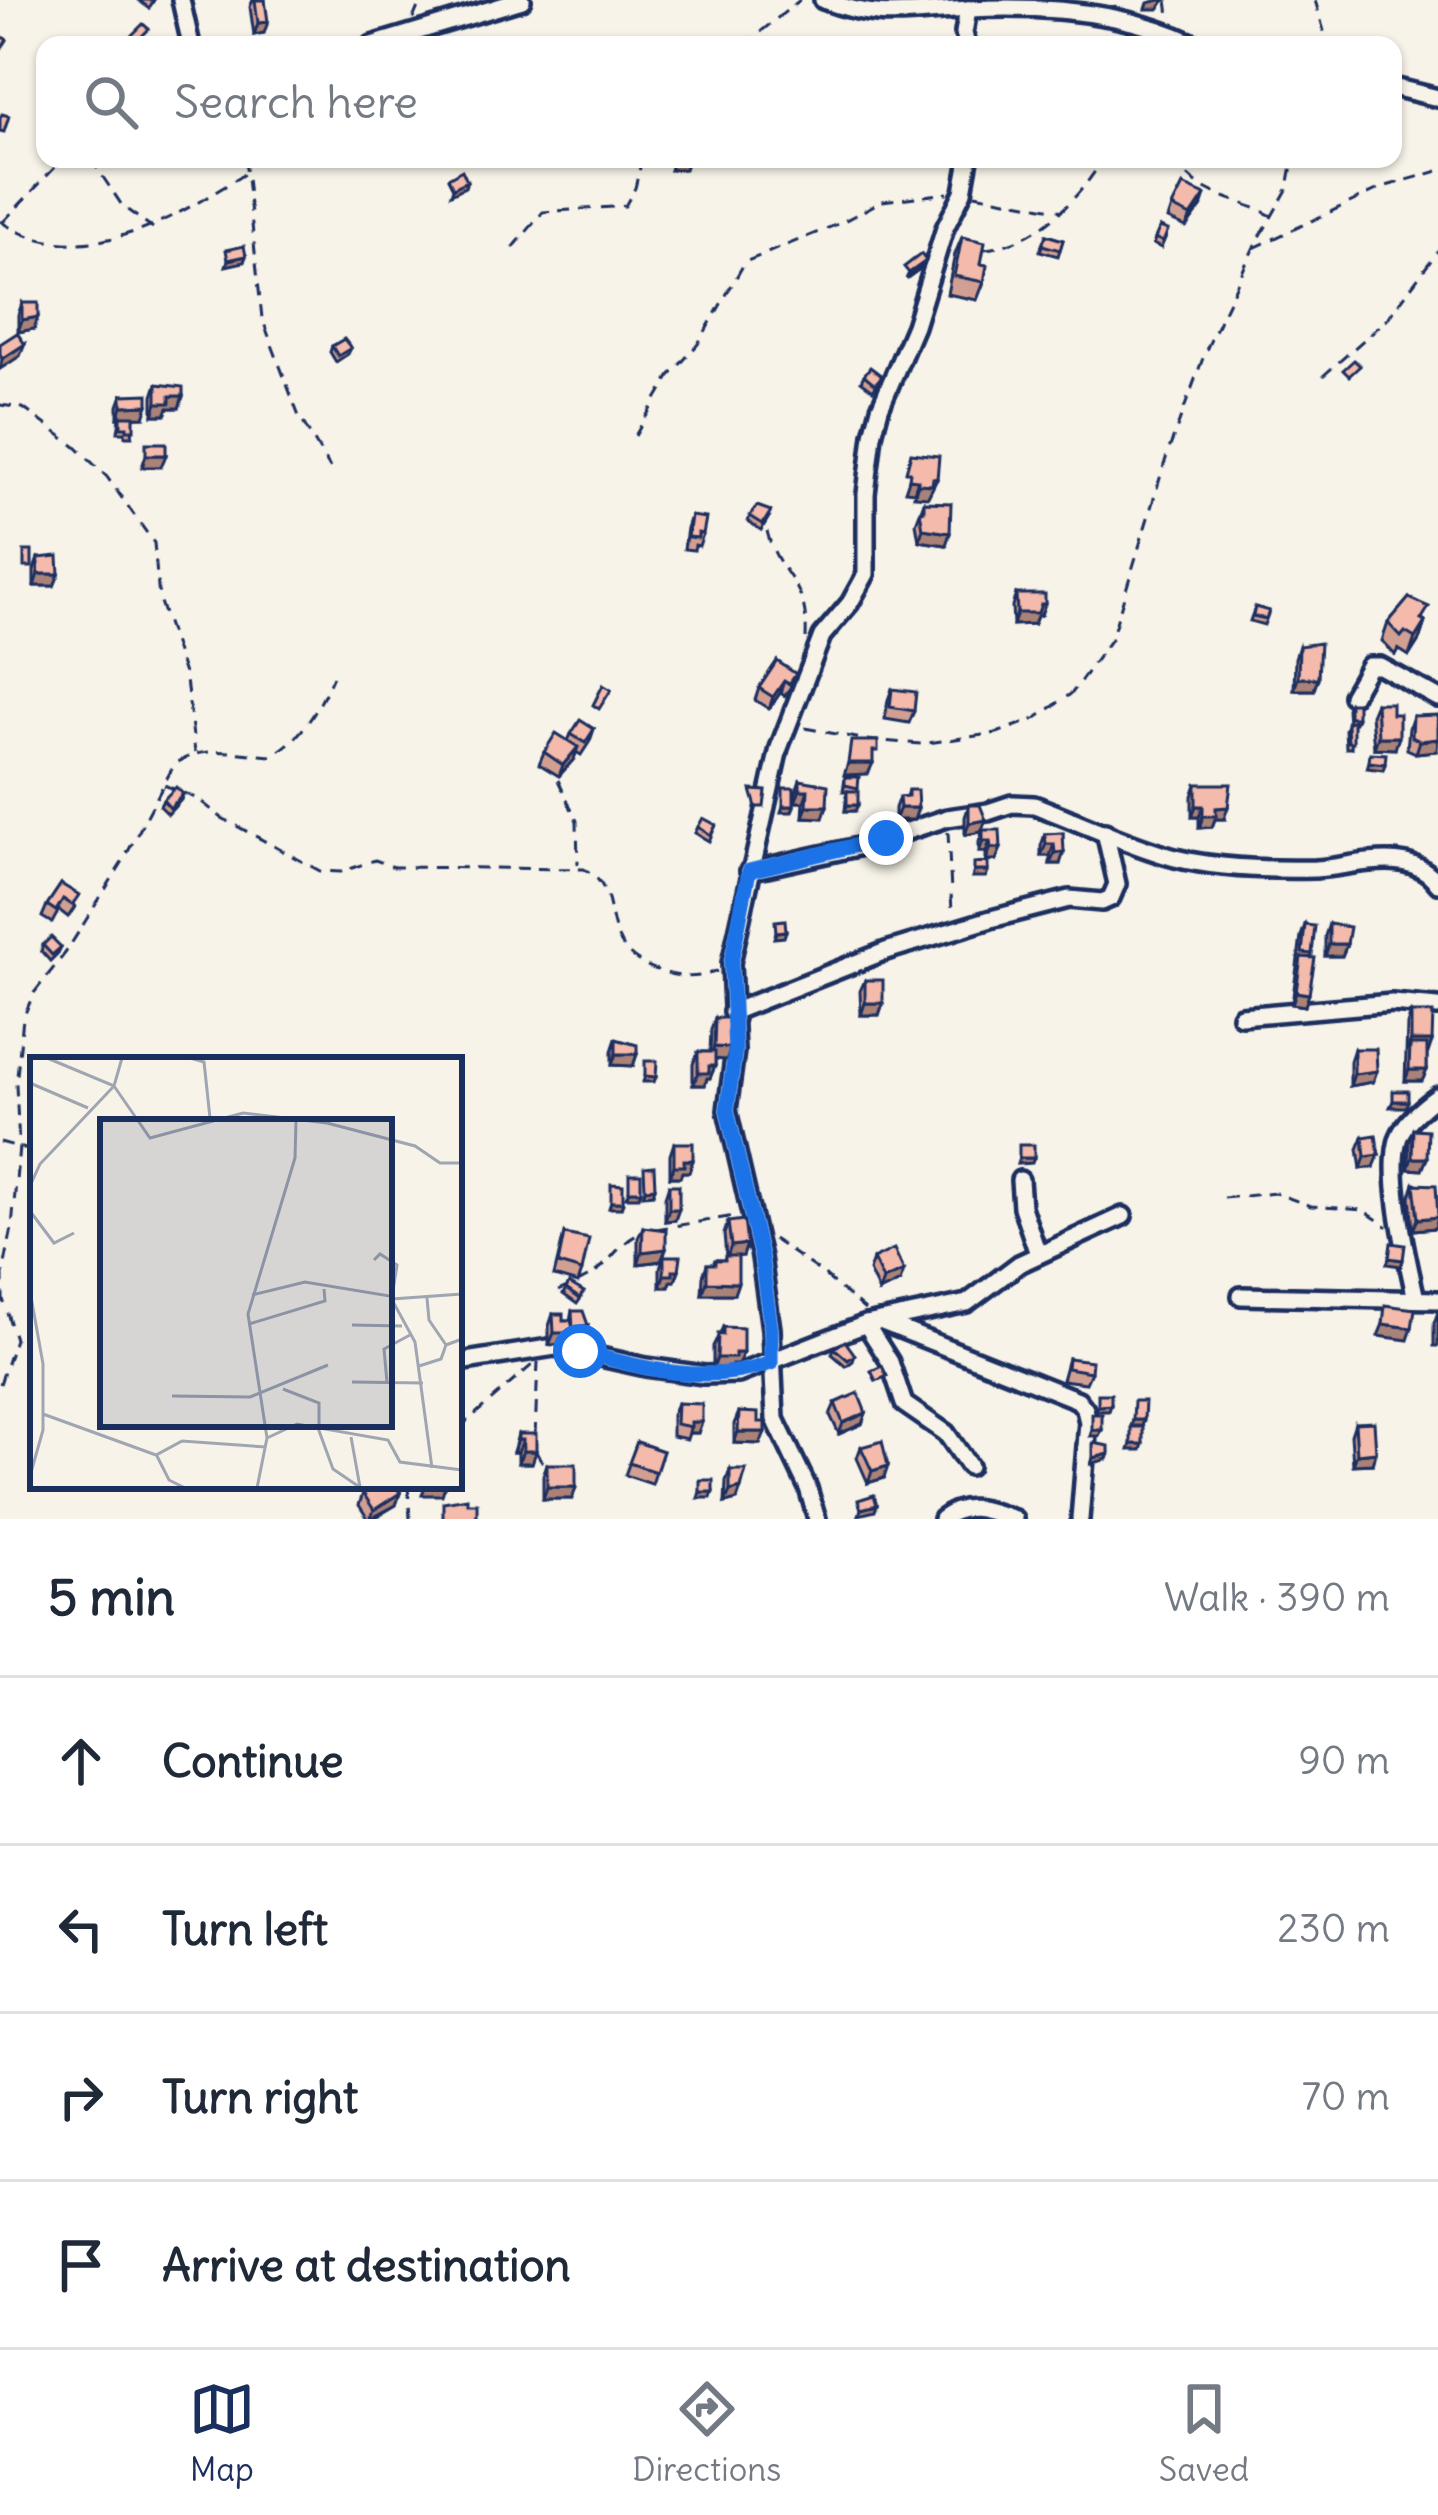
<!DOCTYPE html>
<meta charset="utf-8">
<style>
:root{--surface:#fff;--page:#f2f2f3;--text:#1f2937;--muted:#747a83;--line:#e0e1e3;--accent:#1b2f5e}
body{margin:0;font-family:Delius,sans-serif;background:var(--page);color:var(--text)}
.stop{position:absolute;width:36px;height:36px;margin:-27px;border:9px solid #1a73e8;border-radius:50%;background:#fff}
.stop.end{background:#1a73e8;border-color:#fff;box-shadow:0 3px 12px #0008}
.list{margin:0;padding:0;list-style:none}
h2{display:flex;justify-content:space-between;align-items:center;height:156px;margin:0;padding:0 48px;font-size:51px}
h2 small{font-size:39px;font-weight:400;color:var(--muted)}
.list li{display:grid;grid-template-columns:78px 1fr auto;gap:36px;align-items:center;box-sizing:border-box;height:168px;padding:0 48px;border-top:3px solid var(--line)}
.list b{display:block;font-size:45px;white-space:nowrap}
.list em{font-size:39px;font-style:normal;color:var(--muted)}
.icon{flex:none;width:66px;height:66px;fill:none;stroke:currentColor;stroke-width:2;stroke-linecap:round;stroke-linejoin:round}
.map{position:relative;flex:none;width:1438px;height:1519px;overflow:hidden}
.search{position:absolute;background:var(--surface);box-shadow:0 3px 9px #0004;left:36px;right:36px;top:36px;height:132px;display:flex;align-items:center;gap:30px;box-sizing:border-box;padding:0 42px;border-radius:24px;color:var(--muted);font-size:45px}
.sheet{height:828px;background:var(--surface)}
nav{display:flex;justify-content:space-around;align-items:center;box-sizing:border-box;height:168px;border-top:3px solid var(--line);background:var(--surface);font-size:33px;color:var(--muted)}
nav a{display:grid;justify-items:center;gap:6px}
nav .on{color:var(--accent)}
.map>svg:first-child{display:block}
.lines{fill:none;stroke-linecap:round;stroke-linejoin:round}
.minor-casing{stroke:#1b2f5e;stroke-width:24}
.path{stroke:#1b2f5e;stroke-width:3;stroke-dasharray:12 9;stroke-linecap:butt}
.minor{stroke:#f7f3e8;stroke-width:15}
.wall{fill:#d2a093;stroke:#1b2f5e;stroke-width:3}
.shaded-wall{fill:#ab8278;stroke:#1b2f5e;stroke-width:3}
.building{fill:#f4baab;stroke:#1b2f5e;stroke-width:3}
.route{stroke:#1a73e8;stroke-width:15}
.inset-road{fill:none;stroke:#9fa5b1;stroke-width:3}
.view{fill:#1b2f5e;fill-opacity:0.15;stroke:#1b2f5e;stroke-width:6}
.inset-edge{fill:none;stroke:#1b2f5e;stroke-width:6}
</style>
<div class="map">
<svg width="1438" height="1519" viewBox="0 0 1438 1519">
<rect width="100%" height="100%" fill="#f7f3e8"/>
<filter id="ink" filterUnits="userSpaceOnUse"><feTurbulence type="fractalNoise" baseFrequency=".00833" numOctaves="2"/><feDisplacementMap in="SourceGraphic" scale="24" xChannelSelector="R" yChannelSelector="G"/><feConvolveMatrix kernelMatrix="1 2 1 2 8 2 1 2 1" color-interpolation-filters="sRGB"/></filter>
<g filter="url(#ink)">
<g class="lines">
<defs>
<g id="minor">
<path d="M181 0 191 45"/>
<path d="M823 0C881 22 911 12 969 9 1045 5 1128 12 1197 45"/>
<path d="M372 45 522 0"/>
<path d="M967 45 964 33 968 9"/>
<path d="M1393 87 1438 98"/>
<path d="M1352 696 1369 666H1380L1438 698"/>
<path d="M749 871 862 846 947 818 988 812 1012 804 1034 805C1080 822 1127 845 1175 858 1220 869 1269 870 1315 869 1354 867 1411 845 1438 884"/>
<path d="M732 1012 886 951 991 919 1069 899 1102 902 1111 898 1117 884 1105 832"/>
<path d="M1241 1016 1392 1003 1438 1007"/>
<path d="M1020 1180 1022 1207 1038 1254"/>
<path d="M1241 1296 1438 1300"/>
<path d="M1416 1299C1408 1262 1386 1172 1399 1137 1405 1121 1424 1106 1438 1096"/>
<path d="M880 1321 1078 1400 1085 1409 1088 1422 1080 1519"/>
<path d="M866 1324 890 1362 904 1404 946 1433 969 1466"/>
<path d="M459 1362 555 1347 646 1367 704 1375 738 1374 866 1324 967 1303 1019 1264 1123 1216"/>
<path d="M817 1519 808 1488 775 1419 771 1329 761 1257 727 1110 735 1051 731 963 779 748 822 636 850 603 866 574V494L873 435 880 408 915 326 945 228 963 192 969 159"/>
<path d="M942 1519C967 1500 986 1510 1014 1519"/>
</g>
</defs>
<use href="#minor" class="minor-casing"/>
<g class="path">
<path d="M1167 0 1169 16"/>
<path d="M1315 0 1328 45"/>
<path d="M413 19 421 0"/>
<path d="M744 45 800 0"/>
<path d="M91 159 123 207 153 228"/>
<path d="M245 159 262 318 298 414 330 468"/>
<path d="M1175 159C1197 197 1236 197 1272 216"/>
<path d="M975 194 1063 211"/>
<path d="M0 221C79 275 175 219 244 174"/>
<path d="M3 222 63 159"/>
<path d="M513 248 543 212 625 206 635 188 642 159"/>
<path d="M1254 248 1383 187 1438 171"/>
<path d="M985 249C1037 243 1077 201 1103 159"/>
<path d="M1323 376 1388 318 1438 251"/>
<path d="M0 405 23 408 76 447 107 477 154 543 159 599 186 680 195 753"/>
<path d="M635 436 669 377 698 344 745 262 838 224 882 201 948 193"/>
<path d="M767 531C778 578 809 578 806 638"/>
<path d="M805 728 867 740 921 744 997 733 1035 719 1072 693 1111 639 1168 452 1206 350 1253 249 1288 188 1293 159"/>
<path d="M558 780 577 821 578 864"/>
<path d="M164 785 198 799 222 818 320 871 341 872 375 860 394 867 584 869C630 893 589 948 660 971 680 978 697 979 717 971"/>
<path d="M948 832 952 912"/>
<path d="M0 1142 33 1151"/>
<path d="M1224 1198 1275 1193 1311 1206 1363 1210 1388 1227"/>
<path d="M656 1229 735 1216"/>
<path d="M773 1239 822 1273 865 1310"/>
<path d="M558 1291C574 1284 589 1278 603 1266 616 1253 623 1241 641 1233"/>
<path d="M0 1384 15 1339 3 1299V1274L12 1228 19 1146 16 1085 23 1018 34 993 66 952 123 861 174 765C203 743 237 754 271 756 303 738 319 708 333 676"/>
<path d="M459 1428 532 1365"/>
<path d="M535 1436 538 1362"/>
<path d="M536 1452 547 1469"/>
<path d="M408 1486 410 1519"/>
</g>
<use href="#minor" class="minor"/>
</g>
<g class="wall">
<path d="M138 0H154L149 8Z"/>
<path d="M253 0H265L264 33 254 35 250 7Z"/>
<path d="M1172 207H1201L1186 227 1168 219Z"/>
<path d="M1160 227 1166 236 1161 248 1153 244Z"/>
<path d="M1046 235 1063 240 1058 256 1040 251Z"/>
<path d="M962 237 981 264 984 282 977 300 947 294 955 254Z"/>
<path d="M22 303 34 329 18 332V315Z"/>
<path d="M332 346 351 348 348 354 336 362 330 352Z"/>
<path d="M864 375 882 376 873 390 861 381Z"/>
<path d="M157 384 183 396 179 408H168L165 415H153V396Z"/>
<path d="M122 395 144 417H134L132 436H125V432H118L120 418H118V406Z"/>
<path d="M924 502 946 545 919 541 916 523Z"/>
<path d="M691 516 703 534 699 546 695 545 694 550 684 549 687 528Z"/>
<path d="M750 516 769 517 761 530 748 521Z"/>
<path d="M38 558 59 574 54 586H34V570Z"/>
<path d="M1016 594 1041 615 1037 616 1034 624 1013 625 1012 606Z"/>
<path d="M1409 598 1425 622 1419 640 1409 656 1398 649 1395 655 1382 641 1388 623Z"/>
<path d="M1255 607 1269 611 1264 625 1250 621Z"/>
<path d="M1299 646 1314 690H1294L1295 658Z"/>
<path d="M777 661 791 686 785 696 780 693 769 709 755 700 759 688Z"/>
<path d="M892 689 914 711 909 723 885 719 888 700Z"/>
<path d="M1349 703 1357 717 1355 723H1353L1351 748H1346L1345 729 1348 723 1347 709Z"/>
<path d="M1376 703 1392 714 1395 749 1374 748 1371 715Z"/>
<path d="M1413 716 1437 751 1416 753 1407 749 1409 728Z"/>
<path d="M594 729 590 741 581 755 576 752 574 759 559 776 539 764 544 752 568 741 571 734Z"/>
<path d="M845 777 858 788 855 811H845L847 791H843Z"/>
<path d="M800 780 827 806 823 818 803 817 804 802H795L796 792Z"/>
<path d="M1196 784 1224 819H1215L1212 827 1199 828V817H1192V796Z"/>
<path d="M908 790 914 820H895V808L899 797H906Z"/>
<path d="M183 794 181 800 168 814 160 806 163 800Z"/>
<path d="M969 805 986 820 981 832 965 835V817Z"/>
<path d="M716 825 709 841 695 833 698 827Z"/>
<path d="M983 830 1001 848 996 860H986V852H979V842Z"/>
<path d="M1063 833 1060 864H1050V856H1041V846L1045 834Z"/>
<path d="M61 884 75 907 68 917 59 910 52 923 42 917 47 905Z"/>
<path d="M1329 924 1347 944 1342 956H1325V936Z"/>
<path d="M1305 925 1312 954 1305 1006 1292 1004 1301 936Z"/>
<path d="M43 945 61 947 58 953 50 961 41 951Z"/>
<path d="M865 980 883 1003 879 1015H861L860 991Z"/>
<path d="M1411 1013 1432 1041 1427 1053V1070L1422 1081H1405L1407 1025Z"/>
<path d="M715 1018 731 1048 727 1060 715 1059V1066L710 1078H707L705 1085H693V1064L698 1052H710L711 1029Z"/>
<path d="M616 1039 637 1054 633 1066 612 1065V1051Z"/>
<path d="M1354 1049 1373 1082 1350 1086V1061Z"/>
<path d="M1413 1129 1427 1158 1422 1170 1408 1169 1409 1141Z"/>
<path d="M1363 1137 1374 1167 1361 1169 1358 1149Z"/>
<path d="M674 1143 693 1160 689 1172H682L680 1177H670V1155Z"/>
<path d="M1414 1184 1435 1228 1413 1230 1410 1196Z"/>
<path d="M669 1185 675 1220 665 1221V1197Z"/>
<path d="M728 1222 747 1244 743 1256H736L734 1294H702L703 1276 707 1264H713L715 1260H724L726 1256 724 1234Z"/>
<path d="M643 1227 666 1249 661 1261 638 1264V1238Z"/>
<path d="M564 1234 582 1271 578 1283 554 1276Z"/>
<path d="M664 1256 679 1270 675 1281H671L669 1287H660V1268Z"/>
<path d="M873 1259 900 1282 879 1292 869 1271Z"/>
<path d="M566 1289 581 1298 577 1304 563 1294Z"/>
<path d="M572 1311 588 1325 586 1331 573 1334 569 1344 549 1345V1326L553 1314 563 1320H570Z"/>
<path d="M1438 1312V1346H1434V1323Z"/>
<path d="M723 1327 738 1365H732L731 1370 713 1369V1346Z"/>
<path d="M834 1348 855 1355 853 1361 846 1366 832 1354Z"/>
<path d="M1068 1358 1091 1372 1086 1383 1062 1380Z"/>
<path d="M677 1403 702 1422 698 1433H689L687 1439 672 1436V1415Z"/>
<path d="M835 1403 866 1413 862 1424 839 1434 830 1415Z"/>
<path d="M739 1412 758 1422 760 1444 734 1443V1424Z"/>
<path d="M1355 1423 1372 1464 1353 1465 1351 1435Z"/>
<path d="M518 1434 536 1451 532 1463H518V1452H513Z"/>
<path d="M637 1442 663 1451 652 1484 625 1475Z"/>
<path d="M861 1447 884 1478 868 1483 857 1458Z"/>
<path d="M547 1464 576 1487 572 1499H543V1475Z"/>
<path d="M730 1470 737 1500 725 1503 726 1481Z"/>
<path d="M363 1493H400L396 1505 373 1519H368L359 1505Z"/>
</g>
<g class="shaded-wall">
<path d="M1160 0H1165L1158 9H1146L1148 3Z"/>
<path d="M268 22 264 33 254 35 258 23Z"/>
<path d="M687 163 685 169 670 170 672 164Z"/>
<path d="M467 181 465 187 451 194 453 188Z"/>
<path d="M1205 195 1201 207 1186 227 1191 216Z"/>
<path d="M246 256 244 262 226 266 228 260Z"/>
<path d="M926 261 924 266 906 279 909 273Z"/>
<path d="M38 317 34 329 18 332 22 320Z"/>
<path d="M25 344 20 356 0 369 2 359Z"/>
<path d="M170 396H183L179 408H168L165 415H153L157 403Z"/>
<path d="M148 405 144 417 118 418 122 406Z"/>
<path d="M146 455H166L161 467H142Z"/>
<path d="M933 478 937 479 928 497 914 496 918 484Z"/>
<path d="M909 479 918 480 914 492 905 491Z"/>
<path d="M923 529 950 533 946 545 919 541Z"/>
<path d="M38 574H59L54 586H34Z"/>
<path d="M1041 604H1045L1041 615 1037 616 1034 624 1013 625 1017 613Z"/>
<path d="M1425 622 1419 640 1409 656 1415 638Z"/>
<path d="M1298 678H1318L1314 690H1294Z"/>
<path d="M784 681 780 693 769 709 773 697Z"/>
<path d="M1378 737H1399L1395 749 1374 748Z"/>
<path d="M1438 739 1437 751 1416 753 1420 741Z"/>
<path d="M578 747 574 759 559 776 563 765Z"/>
<path d="M1369 762 1385 764 1383 770 1367 768Z"/>
<path d="M848 763H873L868 774 844 775Z"/>
<path d="M800 790H808L804 802H795Z"/>
<path d="M847 805H858L855 811H845Z"/>
<path d="M783 806H794L792 812H781Z"/>
<path d="M807 806H827L823 818 803 817Z"/>
<path d="M1196 806H1203L1199 817H1192Z"/>
<path d="M1228 807 1224 819H1215L1212 827 1199 828 1203 816 1216 808Z"/>
<path d="M900 808H918L914 820H895Z"/>
<path d="M986 820 981 832 965 835 969 823Z"/>
<path d="M983 841H990L986 852H979Z"/>
<path d="M1046 844H1054L1050 856H1041Z"/>
<path d="M991 848H1001L996 860H986Z"/>
<path d="M1064 852 1060 864H1050L1055 853Z"/>
<path d="M974 871H988L986 877H972Z"/>
<path d="M786 931 784 937 774 938 776 932Z"/>
<path d="M1329 944H1347L1342 956H1325Z"/>
<path d="M1296 992 1309 994 1305 1006 1292 1004Z"/>
<path d="M865 1003H883L879 1015H861Z"/>
<path d="M1411 1041H1432L1428 1053H1410V1045L1406 1052Z"/>
<path d="M714 1047 731 1048 727 1060 710 1059Z"/>
<path d="M616 1054H637L633 1066 612 1065Z"/>
<path d="M709 1066H715L710 1078H707L705 1085H693L698 1073Z"/>
<path d="M1409 1070H1427L1422 1081H1405Z"/>
<path d="M1377 1071 1373 1082 1350 1086 1354 1074Z"/>
<path d="M645 1076 656 1077 654 1082H643Z"/>
<path d="M1393 1101H1408L1406 1107H1390Z"/>
<path d="M1379 1155 1374 1167 1361 1169 1365 1157Z"/>
<path d="M1019 1158H1034L1032 1163 1017 1164Z"/>
<path d="M1412 1158H1427L1422 1170 1408 1169Z"/>
<path d="M684 1160H693L689 1172H682L680 1177H670L674 1166Z"/>
<path d="M655 1188 653 1194 643 1195 645 1189Z"/>
<path d="M629 1191H641L639 1197H626Z"/>
<path d="M611 1202H623L621 1208H609Z"/>
<path d="M669 1209H679L675 1220 665 1221Z"/>
<path d="M1438 1217 1435 1228 1413 1230 1418 1219Z"/>
<path d="M747 1244 743 1256 727 1257 731 1246Z"/>
<path d="M666 1249 661 1261 638 1264 642 1252Z"/>
<path d="M1389 1258 1403 1260 1401 1266 1387 1264Z"/>
<path d="M673 1270H679L675 1281H671L669 1287H660L664 1275Z"/>
<path d="M904 1271 900 1282 879 1292 883 1280Z"/>
<path d="M707 1282 738 1283 734 1294H702Z"/>
<path d="M1383 1324 1412 1328 1408 1340 1378 1336Z"/>
<path d="M588 1325 586 1331 573 1334 569 1344 549 1345 554 1333Z"/>
<path d="M735 1353H743L738 1365H732L731 1370 713 1369 717 1358Z"/>
<path d="M1111 1405 1109 1411H1096L1098 1406Z"/>
<path d="M866 1413 862 1424 839 1434 843 1423Z"/>
<path d="M1133 1420H1144L1142 1426H1131Z"/>
<path d="M691 1422H702L698 1433H689Z"/>
<path d="M1092 1430H1102L1099 1436H1090Z"/>
<path d="M738 1432H765L760 1444 734 1443Z"/>
<path d="M518 1440H523L518 1452H513Z"/>
<path d="M1131 1444H1143L1141 1450H1129Z"/>
<path d="M523 1451H536L532 1463H518Z"/>
<path d="M1376 1452 1372 1464 1353 1465 1357 1454Z"/>
<path d="M1109 1454 1107 1459 1091 1464 1093 1458Z"/>
<path d="M888 1466 884 1478 868 1483 872 1471Z"/>
<path d="M425 1486H445L442 1495H422Z"/>
<path d="M547 1487H576L572 1499H543Z"/>
<path d="M741 1488 737 1500 725 1503 730 1491Z"/>
<path d="M700 1492H713L711 1498H698Z"/>
<path d="M400 1493 396 1505 370 1519 374 1510Z"/>
<path d="M877 1505 875 1511 859 1515 861 1509Z"/>
</g>
<g class="building">
<path d="M255 0H265L268 22 258 23Z"/>
<path d="M143 24 149 29 136 42 131 36Z"/>
<path d="M0 35 7 40 0 51Z"/>
<path d="M2 114 9 116 4 132 0 131V118Z"/>
<path d="M672 159H687V163L672 164Z"/>
<path d="M462 170 467 181 453 188 448 178Z"/>
<path d="M1183 185 1205 195 1191 216 1172 207Z"/>
<path d="M1160 227 1168 230 1163 242 1155 238Z"/>
<path d="M1046 235 1063 240 1060 250 1042 245Z"/>
<path d="M962 237 985 242 981 264 987 265 984 282 954 276Z"/>
<path d="M244 246 246 256 228 260 226 250Z"/>
<path d="M921 254 926 261 909 273 904 267Z"/>
<path d="M22 303H38V317L22 320Z"/>
<path d="M17 333 25 344 2 359 0 355V344Z"/>
<path d="M344 339 351 348 338 356 332 346Z"/>
<path d="M1354 360 1360 366 1349 376 1343 370Z"/>
<path d="M870 367 882 376 875 384 864 375Z"/>
<path d="M157 384 183 387V396H170V403H157Z"/>
<path d="M148 394V405L122 406V395Z"/>
<path d="M121 416H134V430H127V427H121Z"/>
<rect x="146" y="443" width="20" height="12"/>
<path d="M911 453 939 456 937 479 933 478 932 485 918 484V480L909 479 910 472H906Z"/>
<path d="M924 502 951 503 950 533 923 529 920 511H924Z"/>
<path d="M757 506 771 511 763 524 750 516Z"/>
<path d="M691 516 706 518 703 534 698 533V538L688 537Z"/>
<rect x="24" y="551" width="8" height="16"/>
<path d="M58 556 59 574H38V558Z"/>
<path d="M1016 594H1045V604H1041L1038 613H1017Z"/>
<path d="M1409 598 1429 607 1421 620 1425 622 1415 638 1405 632 1401 637 1388 623Z"/>
<path d="M1255 607 1269 611 1266 619 1253 616Z"/>
<path d="M1320 643 1318 678H1298L1299 646Z"/>
<path d="M777 661 796 674 789 684 784 681 773 697 759 688Z"/>
<path d="M603 685 611 690 599 709 593 705Z"/>
<path d="M892 689 916 692 914 711 890 707Z"/>
<rect x="1349" y="703" width="8" height="14"/>
<path d="M1376 703H1392V714H1399V737H1378Z"/>
<path d="M1438 715V739L1420 741 1412 737 1413 716Z"/>
<path d="M580 720 594 729 585 743 571 734Z"/>
<path d="M1353 720V742H1348L1347 723Z"/>
<path d="M556 733 578 747 563 765 544 752Z"/>
<path d="M851 741H878V751H873V763H848Z"/>
<path d="M1370 753 1386 754 1385 764 1369 762Z"/>
<path d="M845 777H859L858 788 845 785Z"/>
<path d="M800 780 828 785 827 806H807L808 790H800Z"/>
<path d="M1196 784H1231L1228 807 1216 808V816H1203V806H1196Z"/>
<path d="M176 787 183 794 170 808 163 800Z"/>
<rect x="783" y="788" width="11" height="18"/>
<path d="M751 790 766 791 764 807H756Z"/>
<path d="M908 790H917L918 808H900L899 797 908 796Z"/>
<rect x="847" y="791" width="11" height="14"/>
<path d="M969 805H980L986 820 969 823Z"/>
<path d="M703 818 716 825 711 835 698 827Z"/>
<path d="M983 830H1000L1001 848H991L990 841H983Z"/>
<path d="M1063 833 1064 852 1055 853 1054 844H1046L1045 834Z"/>
<path d="M988 862V871H974V863Z"/>
<path d="M61 884 79 895 72 905 63 899 56 911 47 905Z"/>
<path d="M785 920 786 931 776 932 775 921Z"/>
<path d="M1329 924 1350 927 1347 944H1329Z"/>
<path d="M1305 925 1315 926 1312 954 1302 953Z"/>
<path d="M51 937 61 947 52 955 43 945Z"/>
<path d="M1301 957 1315 958 1309 994 1296 992Z"/>
<rect x="865" y="980" width="18" height="23"/>
<path d="M1411 1013H1433L1432 1041H1411Z"/>
<path d="M715 1018H732L731 1048 714 1047Z"/>
<path d="M616 1039 637 1045V1054H616Z"/>
<path d="M1410 1045H1427V1070H1409Z"/>
<path d="M1354 1049H1376L1377 1071 1354 1074Z"/>
<path d="M698 1052H715V1066H709V1073H698Z"/>
<path d="M645 1061H657L656 1077 645 1076Z"/>
<rect x="1393" y="1091" width="15" height="10"/>
<path d="M1413 1129 1428 1130 1427 1158H1412Z"/>
<path d="M1376 1135 1379 1155 1365 1157 1363 1137Z"/>
<path d="M674 1143H693V1160H684V1166H674Z"/>
<rect x="1019" y="1145" width="15" height="13"/>
<path d="M654 1166 655 1188 645 1189 644 1167Z"/>
<rect x="629" y="1174" width="12" height="17"/>
<path d="M611 1184 623 1185V1202H611Z"/>
<path d="M1414 1184 1436 1185 1438 1217 1418 1219Z"/>
<rect x="669" y="1185" width="10" height="24"/>
<path d="M744 1220 747 1244 731 1246 728 1222Z"/>
<path d="M643 1227 666 1230V1249L642 1252Z"/>
<path d="M564 1234 589 1239 582 1271 558 1264Z"/>
<path d="M1391 1243 1405 1245 1403 1260 1389 1258Z"/>
<path d="M894 1249 904 1271 883 1280 873 1259Z"/>
<path d="M664 1256H681L679 1270H673V1275H664Z"/>
<path d="M725 1256H738V1283L707 1282V1264H715V1260H725Z"/>
<path d="M569 1283 584 1292 579 1298 566 1289Z"/>
<path d="M1385 1305 1415 1309 1412 1328 1383 1324Z"/>
<path d="M572 1311H583L588 1325 573 1329Z"/>
<path d="M553 1314H563V1320H571L574 1333H554Z"/>
<path d="M723 1327 743 1328V1353H735V1358H717L718 1334 723 1335Z"/>
<path d="M845 1341 855 1355 848 1360 834 1348Z"/>
<path d="M1068 1358 1092 1361 1091 1372 1067 1368Z"/>
<path d="M882 1366 887 1376 876 1381 871 1371Z"/>
<path d="M858 1393 866 1413 843 1423 835 1403Z"/>
<path d="M1098 1394H1111V1405L1098 1406Z"/>
<path d="M1134 1401H1145L1144 1420H1133Z"/>
<path d="M677 1403 702 1404V1422H691V1427L676 1424Z"/>
<path d="M739 1412 758 1413V1422H765V1432H738Z"/>
<rect x="1092" y="1414" width="10" height="16"/>
<path d="M1374 1422 1376 1452 1357 1454 1355 1423Z"/>
<rect x="1131" y="1427" width="12" height="17"/>
<path d="M518 1434H536V1451H523V1440H518Z"/>
<path d="M882 1441 888 1466 872 1471 861 1447Z"/>
<path d="M637 1442 663 1451 656 1472 629 1463Z"/>
<path d="M1093 1443 1109 1446V1454L1093 1458Z"/>
<rect x="547" y="1464" width="29" height="23"/>
<path d="M730 1470H746L741 1488 730 1491Z"/>
<rect x="700" y="1480" width="13" height="12"/>
<path d="M370 1486H396L400 1493 374 1510 363 1493Z"/>
<path d="M874 1495 877 1505 861 1509 858 1500Z"/>
<path d="M467 1498V1503H477V1515L473 1519H443V1502Z"/>
</g>
</g>
<g class="lines" filter="url(#ink)">
<path class="route" d="M580 1351C642 1369 708 1386 771 1363V1329L761 1257 727 1110 735 1051 731 963 749 871 886 838"/>
</g>
<g transform="translate(30 1057)">
<rect width="432" height="432" fill="#f7f3e8"/>
<path class="inset-road" d="M17 1 84 29 92 1M160 1 174 5 180 61M0 26 58 51M0 129 10 107 84 29 120 81 213 56 297 66 385 89 410 106H432M0 154 24 186 44 176M344 203 350 197 367 208 362 240M0 234 13 307V373L0 419M222 238 275 225 360 239 385 285 402 411M397 241 399 263 416 288M362 242 432 237M219 267 295 244 294 232M322 268 372 269M389 309 411 302 416 288 432 282M322 325 393 326M357 325 354 292 380 278M253 332 289 346V371M142 339 220 340 298 308M13 357 126 398 152 384 236 390M288 371 303 412 331 431M321 380 330 430M237 381 267 367 358 383 370 405 432 413M127 399 139 423 155 431M227 431 237 381 218 257 265 101 266 64"/>
<path class="view" d="M70 62H362V370H70Z"/>
<rect width="432" height="432" class="inset-edge"/>
</g>
</svg>
<div class="stop" style="left:580px;top:1351px"></div>
<div class="stop end" style="left:886px;top:838px"></div>
<div class="search"><svg class="icon" aria-label="search" viewBox="0 0 24 24"><circle cx="10" cy="10" r="6"/><path d="M15 15l6 6"/></svg>Search here</div>
</div>
<section class="sheet">
<h2>5 min<small>Walk · 390 m</small></h2>
<ul class="list">
<li><svg class="icon" aria-label="ahead" viewBox="0 0 24 24"><path d="M12 20V5M6 11l6-6 6 6"/></svg><div><b>Continue</b></div><em>90 m</em></li>
<li><svg class="icon" aria-label="left" viewBox="0 0 24 24"><path d="M17 20v-9H6M10 6l-5 5 5 5"/></svg><div><b>Turn left</b></div><em>230 m</em></li>
<li><svg class="icon" aria-label="right" viewBox="0 0 24 24"><path d="M7 20v-9h11M14 6l5 5-5 5"/></svg><div><b>Turn right</b></div><em>70 m</em></li>
<li><svg class="icon" aria-label="arrive" viewBox="0 0 24 24"><path d="M6 21V4h12l-3 4 3 4H6"/></svg><div><b>Arrive at destination</b></div></li>
</ul>
</section>
<nav>
<a class="on"><svg class="icon" aria-label="map" viewBox="0 0 24 24"><path d="M3 6l6-2 6 2 6-2v14l-6 2-6-2-6 2zM9 4v14M15 6v14"/></svg>Map</a>
<a><svg class="icon" aria-label="directions" viewBox="0 0 24 24"><path d="M12 3l9 9-9 9-9-9zM9 14v-3h6M13 9l2 2-2 2"/></svg>Directions</a>
<a><svg class="icon" aria-label="saved" viewBox="0 0 24 24"><path d="M7 4h10v16l-5-4-5 4z"/></svg>Saved</a>
</nav>
